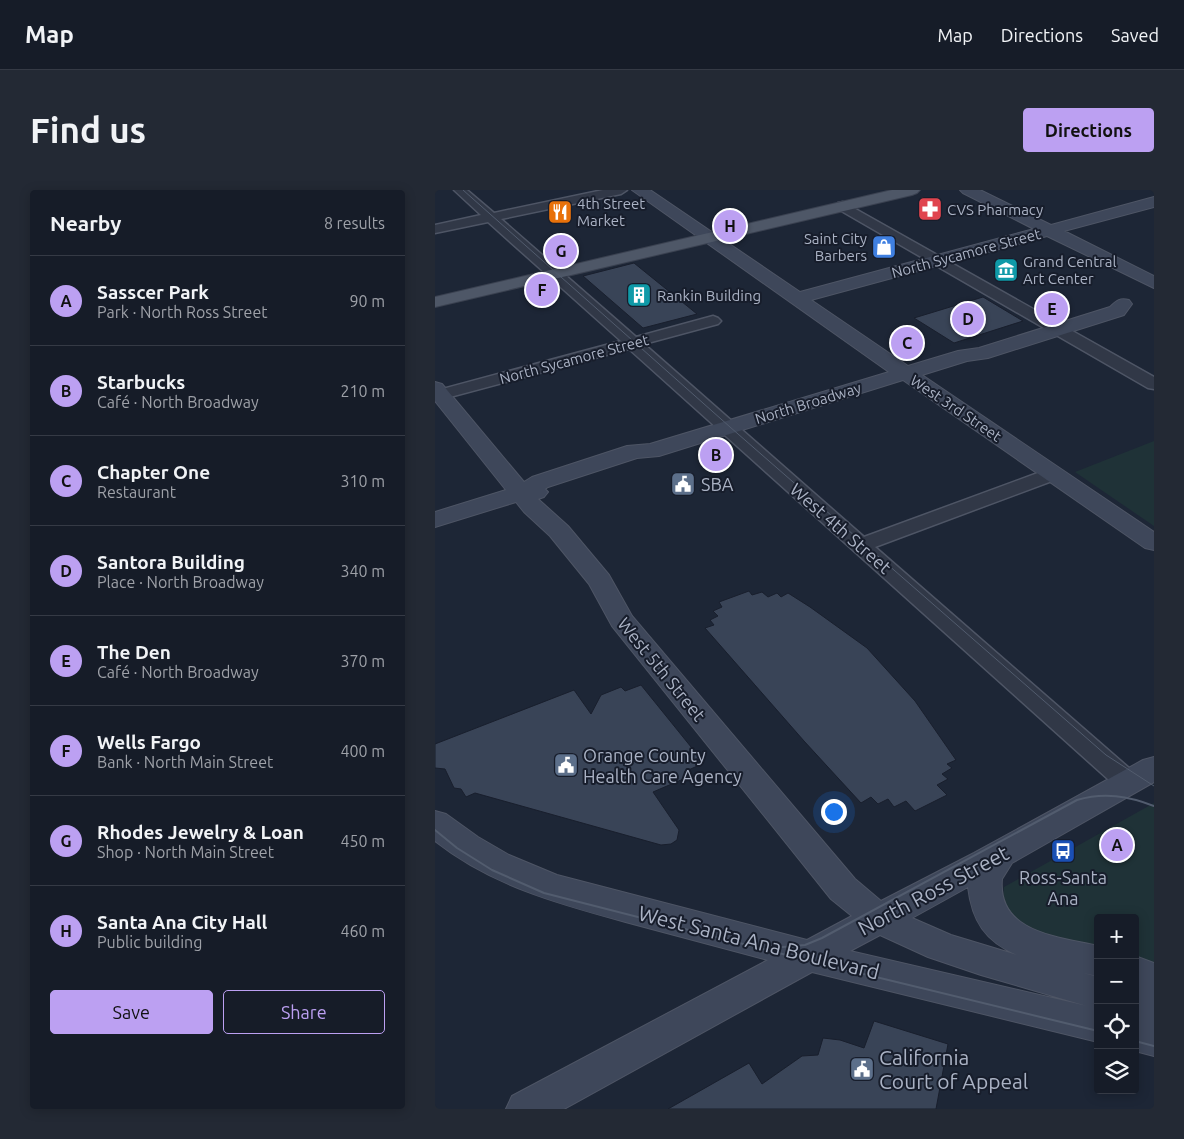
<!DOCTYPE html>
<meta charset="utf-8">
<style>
:root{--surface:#161c28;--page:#232934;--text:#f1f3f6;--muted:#9ea1a8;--line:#353a45;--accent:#bca0f2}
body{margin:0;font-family:Ubuntu,sans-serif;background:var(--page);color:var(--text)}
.controls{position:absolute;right:15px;bottom:15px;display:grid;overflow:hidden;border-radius:5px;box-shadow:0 2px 12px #0003}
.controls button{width:45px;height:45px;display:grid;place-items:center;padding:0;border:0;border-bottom:1px solid var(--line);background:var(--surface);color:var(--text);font:25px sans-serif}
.you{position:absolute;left:398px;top:621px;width:18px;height:18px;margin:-12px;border:4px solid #fff;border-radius:50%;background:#1a73e8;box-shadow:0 0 0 8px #1a73e833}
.badge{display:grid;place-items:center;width:32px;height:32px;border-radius:50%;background:var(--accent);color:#111;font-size:16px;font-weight:700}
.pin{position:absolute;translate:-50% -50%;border:2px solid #fff;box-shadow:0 1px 5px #0006}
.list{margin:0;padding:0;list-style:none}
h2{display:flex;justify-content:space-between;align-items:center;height:65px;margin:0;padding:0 20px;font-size:21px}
h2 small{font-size:16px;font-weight:400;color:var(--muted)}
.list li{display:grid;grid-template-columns:32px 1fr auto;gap:15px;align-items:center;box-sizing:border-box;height:90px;padding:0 20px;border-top:1px solid var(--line)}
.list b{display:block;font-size:19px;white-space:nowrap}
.list p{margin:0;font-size:16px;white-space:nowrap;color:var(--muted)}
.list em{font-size:16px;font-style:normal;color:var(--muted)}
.actions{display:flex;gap:10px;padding:15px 20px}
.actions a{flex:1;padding:11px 0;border:1px solid var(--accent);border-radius:5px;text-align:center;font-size:18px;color:var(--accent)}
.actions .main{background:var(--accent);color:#111}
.icon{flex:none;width:28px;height:28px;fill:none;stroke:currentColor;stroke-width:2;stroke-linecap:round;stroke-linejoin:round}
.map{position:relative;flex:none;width:719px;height:919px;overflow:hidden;border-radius:5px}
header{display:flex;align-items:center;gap:30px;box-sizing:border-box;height:70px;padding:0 25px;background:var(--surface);border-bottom:1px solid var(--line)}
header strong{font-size:24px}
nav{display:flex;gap:28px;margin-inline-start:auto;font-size:18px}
.intro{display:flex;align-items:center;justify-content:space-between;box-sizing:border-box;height:120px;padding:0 30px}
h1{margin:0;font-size:35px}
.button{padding:12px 22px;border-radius:5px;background:var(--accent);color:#111;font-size:18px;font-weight:700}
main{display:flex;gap:30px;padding:0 30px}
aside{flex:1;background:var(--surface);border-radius:5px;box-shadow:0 2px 12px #0003}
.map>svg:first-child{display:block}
.green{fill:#1f3237}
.building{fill:#394457;stroke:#191f2d}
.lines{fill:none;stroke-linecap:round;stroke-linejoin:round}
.street-casing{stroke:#4e5565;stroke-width:3}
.secondary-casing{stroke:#4e5565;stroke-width:2}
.primary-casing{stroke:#3a4150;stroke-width:2}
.street{fill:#313847;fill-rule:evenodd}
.secondary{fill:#3e475a;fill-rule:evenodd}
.primary{fill:#4e5767;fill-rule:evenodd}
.tram-far1{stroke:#525c6e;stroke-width:1}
.tram{stroke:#525c6e;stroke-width:2}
.labels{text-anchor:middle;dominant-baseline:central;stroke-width:4;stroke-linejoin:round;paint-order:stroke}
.far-poi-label{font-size:15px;fill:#aab2c4;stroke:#171d2b;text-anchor:start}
.far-street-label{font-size:15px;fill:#aab2c4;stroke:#171d2b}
.poi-label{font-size:18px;fill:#aab2c4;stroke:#171d2b;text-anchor:start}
.street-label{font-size:18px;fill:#aab2c4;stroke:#171d2b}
.near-street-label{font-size:21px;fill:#aab2c4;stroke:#171d2b}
.near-poi-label{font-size:21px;fill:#aab2c4;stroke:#171d2b;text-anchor:start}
</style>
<header>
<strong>Map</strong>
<nav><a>Map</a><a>Directions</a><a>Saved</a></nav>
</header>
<div class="intro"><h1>Find us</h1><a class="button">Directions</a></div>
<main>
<aside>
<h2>Nearby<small>8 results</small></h2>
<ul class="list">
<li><span class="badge">A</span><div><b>Sasscer Park</b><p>Park · North Ross Street</p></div><em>90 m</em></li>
<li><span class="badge">B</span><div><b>Starbucks</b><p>Café · North Broadway</p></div><em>210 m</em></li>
<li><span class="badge">C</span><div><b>Chapter One</b><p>Restaurant</p></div><em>310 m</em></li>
<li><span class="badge">D</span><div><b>Santora Building</b><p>Place · North Broadway</p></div><em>340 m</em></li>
<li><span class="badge">E</span><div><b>The Den</b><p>Café · North Broadway</p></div><em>370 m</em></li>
<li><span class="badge">F</span><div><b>Wells Fargo</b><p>Bank · North Main Street</p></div><em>400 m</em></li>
<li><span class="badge">G</span><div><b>Rhodes Jewelry &amp; Loan</b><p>Shop · North Main Street</p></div><em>450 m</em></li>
<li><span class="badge">H</span><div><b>Santa Ana City Hall</b><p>Public building</p></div><em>460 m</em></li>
</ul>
<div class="actions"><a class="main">Save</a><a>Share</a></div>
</aside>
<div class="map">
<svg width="719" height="919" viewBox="0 0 719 919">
<rect width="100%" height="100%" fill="#1d2636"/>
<g class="green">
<path d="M719 251V336L640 282Z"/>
<path d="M719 613V773L700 768V728H663V758L582 737 567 718 569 697Z"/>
</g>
<g class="building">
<path d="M199 73 262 124 208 138 148 86Z"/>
<path d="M548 107 588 131 519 153 479 128Z"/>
<path d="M314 401 317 405 327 402 333 407 342 403 346 407 353 403 375 417 432 458 480 511 521 570 512 574 517 578 507 584 513 589 502 595 512 605 480 621 471 611 459 617 453 609 443 614 436 607 426 613 369 551 270 438 279 435 275 430 283 426 278 421 287 417 284 412Z"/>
<path d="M206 495 269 573 249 582 253 587 218 602 244 640 242 650 236 654 226 655 40 603 31 607 26 599 19 598 10 579 0 578V554L139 500 156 524 166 505 186 497 190 501Z"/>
<path d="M439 831 513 854 501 919H233L314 873 327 894 367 866 383 865 388 848 405 850 429 858Z"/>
</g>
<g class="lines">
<defs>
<g id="street">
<path d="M19 0H32L59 23 168 0H192L186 4 66 29 201 147 278 126 283 128 286 131 283 134 209 154 429 347 611 280 618 278 625 280 627 284 625 288 440 357 702 585 706 592 702 599 693 601 684 599 194 159 0 211V201L186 151 53 32 0 43V35L46 25Z"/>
<path d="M408 12 719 187V199L713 198 403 19 402 16 403 13Z"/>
</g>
<g id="secondary">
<path d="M197 0H215L365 102 599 39 528 3 525 0H545L616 35 719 7V17L629 41 719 86V98L612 46 376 110 473 176 523 161 544 158 675 117C682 110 685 108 694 110L697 114 689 125 553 168 532 171 487 185 719 342V360L710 358 468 190 224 266 202 268 113 297 110 299 113 302 109 307 103 309 133 336 174 385 197 426 420 689 446 711 539 663 708 570 719 567V592L577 673 567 689C562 743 624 747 663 756V786L648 783 663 787V852L377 782 129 919H71L77 906 333 770C288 758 243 746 198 734 128 715 58 697 0 651V621L11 624 43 647 74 665 122 685 372 750 417 726 396 709 177 436 154 394 115 346 89 322 81 312 0 337V322L71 300 0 211V192L7 194 89 292 97 287 192 256 215 254 454 182ZM533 697C537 731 550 751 582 765L516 745 477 728ZM445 745 493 767 546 785 652 816 415 761Z"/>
<path d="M700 766 719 773V866L700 861Z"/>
</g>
<path id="primary" d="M457 0H485L482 3 477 5 0 117V107Z"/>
</defs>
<use href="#street" class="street-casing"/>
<use href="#secondary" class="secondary-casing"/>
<use href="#primary" class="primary-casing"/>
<use href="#street" class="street"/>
<use href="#secondary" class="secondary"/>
<use href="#primary" class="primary"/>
<path class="tram-far1" d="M28 0 295 237 671 565 719 596"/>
<g class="tram">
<path d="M0 640 22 658 57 680 109 703 367 769 663 841"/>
<path d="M337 758 370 755 387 748 642 610C669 602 693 606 719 616"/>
<path d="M700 851 719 856"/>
</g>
</g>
<defs>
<symbol id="pharmacy-square" viewBox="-11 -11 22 22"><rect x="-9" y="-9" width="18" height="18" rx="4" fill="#e0444e" stroke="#171d2b"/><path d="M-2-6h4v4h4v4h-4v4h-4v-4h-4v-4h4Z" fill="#fff"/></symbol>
<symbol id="restaurant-square" viewBox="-11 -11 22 22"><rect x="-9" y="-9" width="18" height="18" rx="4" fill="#e8710a" stroke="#171d2b"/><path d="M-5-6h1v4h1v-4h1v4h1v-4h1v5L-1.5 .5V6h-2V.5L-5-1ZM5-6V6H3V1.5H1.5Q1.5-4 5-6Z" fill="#fff"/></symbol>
<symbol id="shop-square" viewBox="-11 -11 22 22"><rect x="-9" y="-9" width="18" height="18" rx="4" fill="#3f7fe0" stroke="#171d2b"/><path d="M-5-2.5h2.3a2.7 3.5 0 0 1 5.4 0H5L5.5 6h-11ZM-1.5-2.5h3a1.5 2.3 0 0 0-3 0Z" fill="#fff"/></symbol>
<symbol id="museum-square" viewBox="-11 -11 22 22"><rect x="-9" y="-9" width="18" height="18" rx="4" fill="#0f9aa8" stroke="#171d2b"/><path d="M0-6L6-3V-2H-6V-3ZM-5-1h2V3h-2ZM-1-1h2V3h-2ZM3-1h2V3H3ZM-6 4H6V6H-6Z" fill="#fff"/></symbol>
<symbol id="building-square" viewBox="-11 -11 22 22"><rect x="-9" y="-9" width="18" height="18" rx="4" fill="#0f9aa8" stroke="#171d2b"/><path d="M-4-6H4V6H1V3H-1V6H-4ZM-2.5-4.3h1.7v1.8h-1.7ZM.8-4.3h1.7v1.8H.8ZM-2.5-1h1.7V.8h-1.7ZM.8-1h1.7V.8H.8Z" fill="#fff"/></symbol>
<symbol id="civic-square" viewBox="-11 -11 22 22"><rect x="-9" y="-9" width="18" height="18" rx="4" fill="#5c6f8a" stroke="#171d2b"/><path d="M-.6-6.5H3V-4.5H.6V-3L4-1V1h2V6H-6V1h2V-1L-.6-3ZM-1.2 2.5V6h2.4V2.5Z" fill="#fff"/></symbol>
<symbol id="bus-square" viewBox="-11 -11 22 22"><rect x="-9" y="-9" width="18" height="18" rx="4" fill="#1a4fb4" stroke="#171d2b"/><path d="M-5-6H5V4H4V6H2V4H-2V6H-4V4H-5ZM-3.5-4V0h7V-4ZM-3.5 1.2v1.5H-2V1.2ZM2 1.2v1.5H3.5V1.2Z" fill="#fff"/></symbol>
</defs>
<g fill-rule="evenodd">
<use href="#pharmacy-square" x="481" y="5" width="28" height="28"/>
<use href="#restaurant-square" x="111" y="8" width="28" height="28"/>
<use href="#shop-square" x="435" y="43" width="28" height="28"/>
<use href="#museum-square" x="557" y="66" width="28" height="28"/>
<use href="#building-square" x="190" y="91" width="28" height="28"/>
<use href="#civic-square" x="234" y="280" width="28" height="28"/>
<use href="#civic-square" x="117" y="561" width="28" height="28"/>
<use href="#bus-square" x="614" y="647" width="28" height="28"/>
<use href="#civic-square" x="413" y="865" width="28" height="28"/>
</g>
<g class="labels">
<g class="far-poi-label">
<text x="142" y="13">4th Street<tspan x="142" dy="17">Market</tspan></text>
<text x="512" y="19">CVS Pharmacy</text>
<text x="432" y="48" text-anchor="end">Saint City<tspan x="432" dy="17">Barbers</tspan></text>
<text x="588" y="71">Grand Central<tspan x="588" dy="17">Art Center</tspan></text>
<text x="222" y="105">Rankin Building</text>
</g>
<g class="far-street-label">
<text transform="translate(531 63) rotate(-15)">North Sycamore Street</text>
<text transform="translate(139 169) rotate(-15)">North Sycamore Street</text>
<text transform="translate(373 213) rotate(-17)">North Broadway</text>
<text transform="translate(521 218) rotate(34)">West 3rd Street</text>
</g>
<g class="poi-label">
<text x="266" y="294">SBA</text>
<text x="148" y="565">Orange County<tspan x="148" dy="21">Health Care Agency</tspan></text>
<text x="628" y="687" text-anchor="middle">Ross-Santa<tspan x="628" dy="21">Ana</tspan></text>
</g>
<g class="street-label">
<text transform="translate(406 338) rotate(41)">West 4th Street</text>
<text transform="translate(227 479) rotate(51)">West 5th Street</text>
</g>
<g class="near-street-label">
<text transform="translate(498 700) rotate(-28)">North Ross Street</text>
<text transform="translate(324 752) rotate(14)">West Santa Ana Boulevard</text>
</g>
<g class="near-poi-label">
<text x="444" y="867">California<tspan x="444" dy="24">Court of Appeal</tspan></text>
</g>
</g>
</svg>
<div class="controls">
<button>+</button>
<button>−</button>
<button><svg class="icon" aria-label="locate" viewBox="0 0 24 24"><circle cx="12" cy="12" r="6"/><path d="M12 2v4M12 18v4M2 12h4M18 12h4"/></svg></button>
<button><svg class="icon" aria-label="layers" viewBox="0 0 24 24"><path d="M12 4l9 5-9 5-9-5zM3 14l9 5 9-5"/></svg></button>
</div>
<div class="you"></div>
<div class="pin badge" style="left:682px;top:655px">A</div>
<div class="pin badge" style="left:281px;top:265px">B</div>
<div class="pin badge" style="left:472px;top:153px">C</div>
<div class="pin badge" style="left:533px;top:129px">D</div>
<div class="pin badge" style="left:617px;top:119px">E</div>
<div class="pin badge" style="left:107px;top:100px">F</div>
<div class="pin badge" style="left:126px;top:61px">G</div>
<div class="pin badge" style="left:295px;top:36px">H</div>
</div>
</main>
